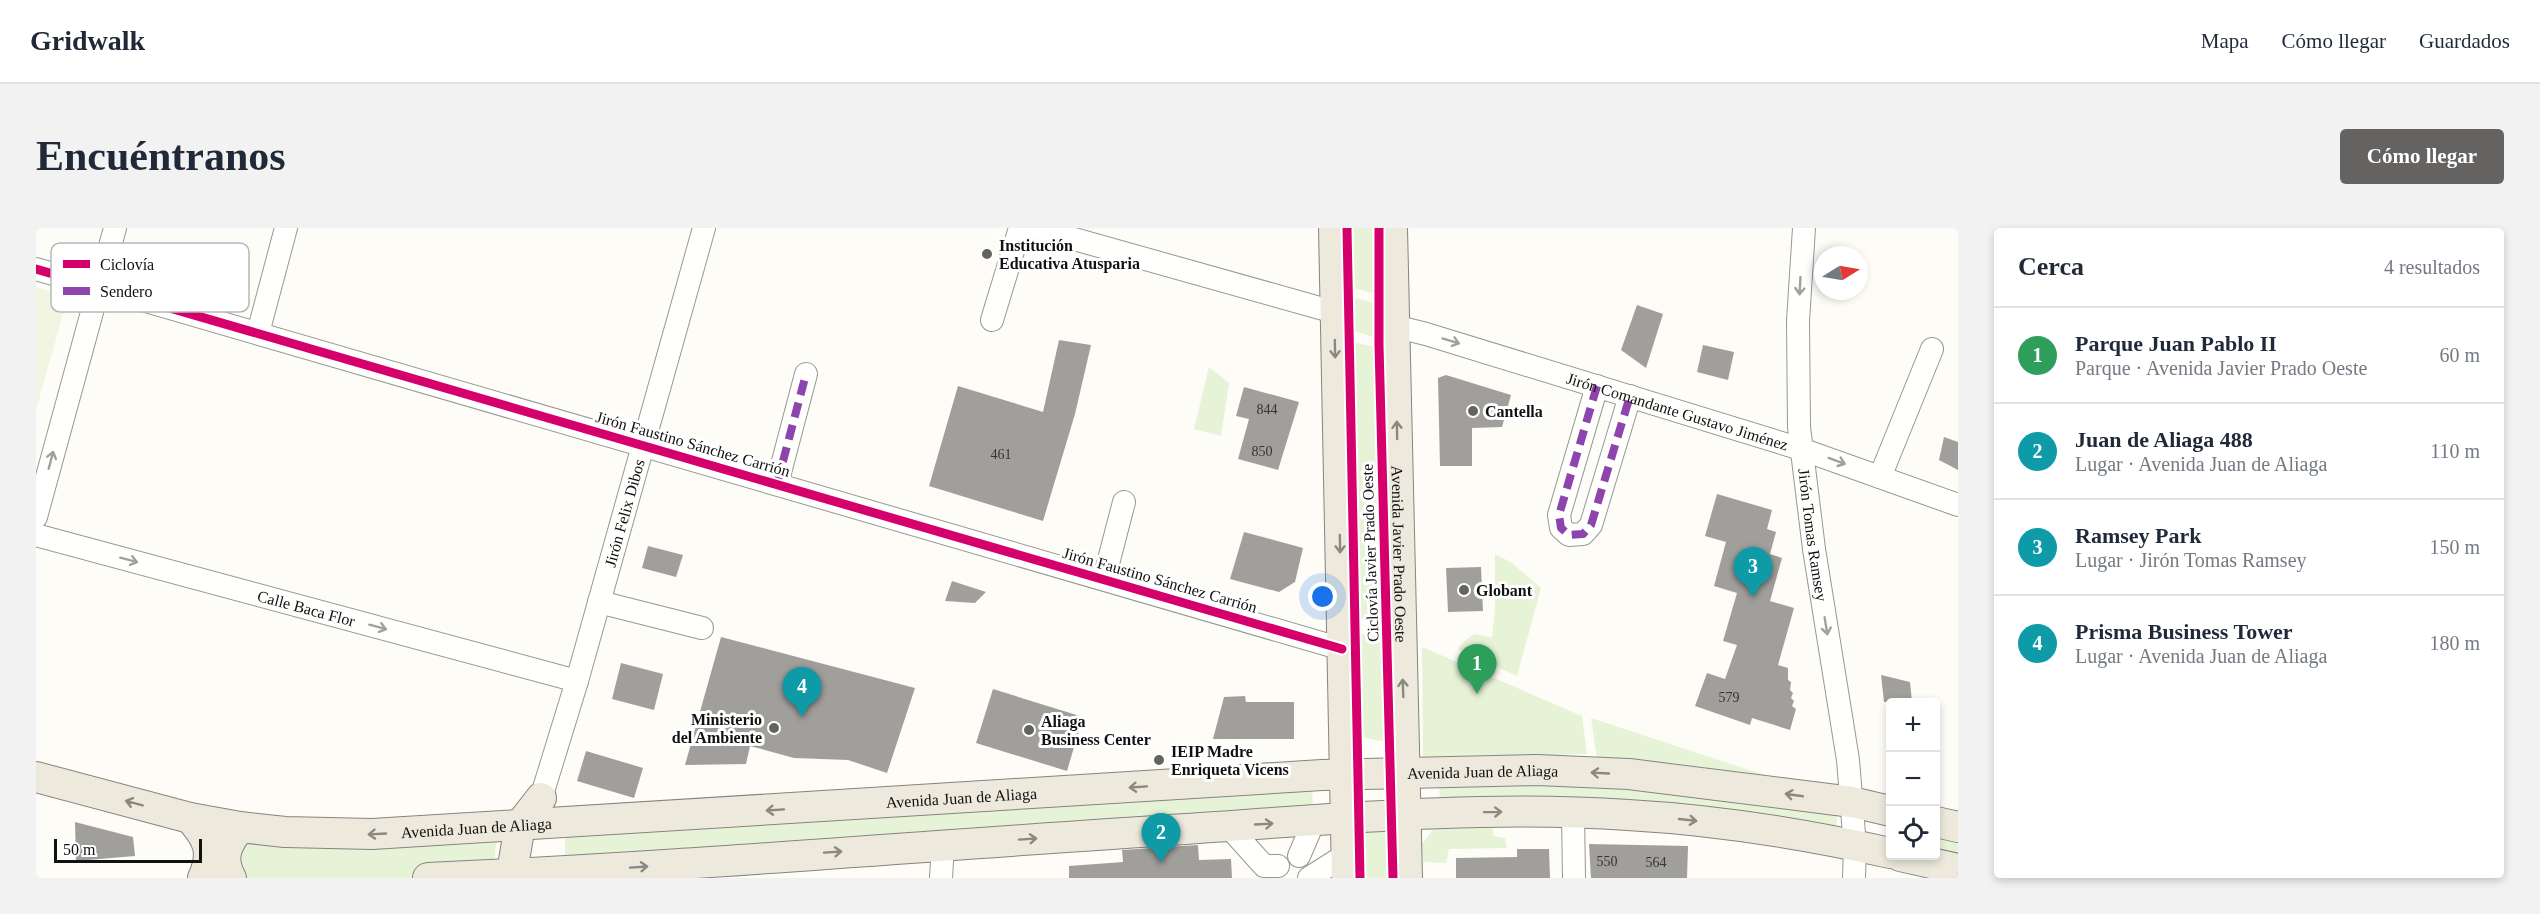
<!DOCTYPE html>
<html lang="es">
<meta charset="utf-8">
<style>
:root{--surface:#fff;--page:#f2f2f3;--text:#1f2937;--muted:#747a83;--line:#e0e1e3;--accent:#646362}
body{margin:0;font-family:Georgia,serif;background:var(--page);color:var(--text)}
.controls{position:absolute;right:18px;bottom:18px;display:grid;overflow:hidden;border-radius:6px;box-shadow:0 3px 9px #0003}
.controls button{width:54px;height:54px;display:grid;place-items:center;padding:0;border:0;border-bottom:2px solid var(--line);background:var(--surface);color:var(--text);font:30px sans-serif}
.compass{position:absolute;left:1778px;top:18px;width:54px;height:54px;border-radius:50%;background:var(--surface);box-shadow:0 3px 9px #0003;rotate:79deg}
.scale{position:absolute;left:18px;bottom:15px;width:148px;box-sizing:border-box;padding-left:6px;border:3px solid #111;border-top:0;font-size:16px;line-height:21px;white-space:nowrap;color:#111;-webkit-text-stroke:4px #fff;paint-order:stroke}
.you{position:absolute;left:1287px;top:369px;width:21px;height:21px;margin:-15px;border:4px solid #fff;border-radius:50%;background:#1a73e8;box-shadow:0 0 0 9px #1a73e833}
.badge{display:grid;place-items:center;width:39px;height:39px;border-radius:50%;background:var(--accent);color:#fff;font-size:20px;font-weight:700}
.pin{position:absolute;translate:-50% -50px;filter:drop-shadow(0 2px 3px #0008)}
.pin::after{content:'';position:absolute;top:32px;width:21px;height:18px;background:inherit;clip-path:polygon(0 0,100% 0,50% 100%)}
.list{margin:0;padding:0;list-style:none}
h2{display:flex;justify-content:space-between;align-items:center;height:78px;margin:0;padding:0 24px;font-size:26px}
h2 small{font-size:20px;font-weight:400;color:var(--muted)}
.list li{display:grid;grid-template-columns:39px 1fr auto;gap:18px;align-items:center;box-sizing:border-box;height:96px;padding:0 24px;border-top:2px solid var(--line)}
.list b{display:block;font-size:22px;white-space:nowrap}
.list p{margin:0;font-size:20px;white-space:nowrap;color:var(--muted)}
.list em{font-size:20px;font-style:normal;color:var(--muted)}
.icon{flex:none;width:33px;height:33px;fill:none;stroke:currentColor;stroke-width:2;stroke-linecap:round;stroke-linejoin:round}
.map{position:relative;flex:none;width:1922px;height:650px;overflow:hidden;border-radius:6px}
header{display:flex;align-items:center;gap:36px;box-sizing:border-box;height:84px;padding:0 30px;background:var(--surface);border-bottom:2px solid var(--line)}
header strong{font-size:28px}
nav{display:flex;gap:33px;margin-inline-start:auto;font-size:21px}
.intro{display:flex;align-items:center;justify-content:space-between;box-sizing:border-box;height:144px;padding:0 36px}
h1{margin:0;font-size:42px}
.button{padding:15px 27px;border-radius:6px;background:var(--accent);color:#fff;font-size:21px;font-weight:700}
main{display:flex;gap:36px;padding:0 36px}
aside{flex:1;background:var(--surface);border-radius:6px;box-shadow:0 3px 9px #0003}
.map>svg:first-child{display:block}
.green{fill:#e7f3d7}
.pitch{fill:#f0f6e1}
.building{fill:#a19f9c}
.lines{fill:none;stroke-linecap:round;stroke-linejoin:round}
.minor-casing{stroke:#979795;stroke-width:24}
.major-casing{stroke:#858482;stroke-width:32}
.minor{stroke:#fffffe;stroke-width:22}
.major{stroke:#ede9dc;stroke-width:30}
.quiet{stroke:#8e44ad;stroke-width:8;stroke-dasharray:15 8;stroke-linecap:butt}
.cycleway-casing{stroke:#fff;stroke-width:13}
.cycleway{stroke:#d6006c;stroke-width:9}
.oneway{stroke:#a0a09f}
.oneway2{stroke:#8a8881}
.poi-dot{fill:#646362;stroke:#fff;stroke-width:2}
.labels{text-anchor:middle;dominant-baseline:central;stroke-width:6;stroke-linejoin:round;paint-order:stroke}
.number-label{font-size:14px;fill:#353434}
.poi-label{font-size:16px;font-weight:bold;fill:#111;stroke:#fff;text-anchor:start}
.street-label{font-size:16px;fill:#111;stroke:#fff}
.key{fill:#fff;stroke:#b8b8b8;stroke-width:1.5}
.key-label{font-size:16px;fill:#111}
</style>
<header>
<strong>Gridwalk</strong>
<nav><a>Mapa</a><a>Cómo llegar</a><a>Guardados</a></nav>
</header>
<div class="intro"><h1>Encuéntranos</h1><a class="button">Cómo llegar</a></div>
<main>
<div class="map">
<svg width="1922" height="650" viewBox="0 0 1922 650">
<rect width="100%" height="100%" fill="#fdfcf7"/>
<g class="green">
<path d="M1311 0H1343L1342 67 1311 58Z"/>
<path d="M1312 68 1342 76 1343 111 1312 101Z"/>
<path d="M1312 113 1343 120 1352 397 1319 390Z"/>
<path d="M1173 139 1193 155 1185 208 1158 201Z"/>
<path d="M1459 326 1476 335 1505 360 1481 448 1422 421 1426 415 1438 406 1456 409 1459 380Z"/>
<path d="M1319 405 1352 410 1354 511 1345 513 1321 508Z"/>
<path d="M1386 419 1546 488 1551 526 1387 531Z"/>
<path d="M1555 490 1762 558 1561 531Z"/>
<path d="M1403 554 1595 555 1801 584 1800 601 1404 576Z"/>
<path d="M1276 558 1277 581 529 639V598Z"/>
<path d="M1356 588 1358 650H1311L1310 591Z"/>
<path d="M1402 596 1457 598V608L1469 610 1471 620 1413 621 1410 635 1387 634 1386 616Z"/>
<path d="M462 598 457 647 392 650H167L204 599Z"/>
<path d="M1900 600 1922 606V633L1900 628Z"/>
</g>
<path class="pitch" d="M0 59 32 68 0 182Z"/>
<g class="building">
<path d="M1601 77 1627 86 1610 140 1585 122Z"/>
<path d="M1023 112 1055 117 1039 186 1007 293 893 258 922 158 1007 184Z"/>
<path d="M1667 117 1698 124 1692 152 1661 144Z"/>
<path d="M1410 147 1475 167 1466 199 1436 200V238H1404L1402 150Z"/>
<path d="M1208 159 1263 174 1242 242 1202 231 1213 191 1200 188Z"/>
<path d="M1908 209 1922 214V242L1903 232Z"/>
<path d="M1681 266 1736 282 1731 301 1740 304 1734 326 1746 330 1734 373 1758 380 1742 437 1752 440V452L1755 454 1754 462 1757 465 1755 470 1758 473 1756 478 1760 481 1754 502 1716 490 1714 497 1659 478 1671 445 1689 451 1701 417 1687 413 1701 365 1678 358 1690 314 1669 308Z"/>
<path d="M1208 304 1267 320 1259 354 1243 364 1194 351Z"/>
<path d="M612 318 647 327 640 349 606 340Z"/>
<path d="M1445 339 1447 383 1412 384 1410 340Z"/>
<path d="M916 353 950 364 939 375 909 373Z"/>
<path d="M685 409 879 460 851 545 812 532 758 530 714 518 710 536 649 537Z"/>
<path d="M585 435 627 446 618 482 576 471Z"/>
<path d="M1845 447 1874 454 1876 474H1848Z"/>
<path d="M957 461 1047 489 1031 543 940 515Z"/>
<path d="M1209 468 1210 474H1258V511H1177L1188 469Z"/>
<path d="M550 523 607 540 598 570 541 553Z"/>
<path d="M39 594 97 609 99 628 40 633Z"/>
<path d="M1553 616 1652 618 1651 650H1555Z"/>
<path d="M1162 617 1163 632 1195 631 1196 650H1033V638L1087 634 1086 622Z"/>
<path d="M1481 621H1513L1514 650H1420V630L1481 629Z"/>
</g>
<g class="lines">
<defs>
<g id="minor">
<path d="M999 0 1298 84"/>
<path id="s1" d="M1768 0 1762 93 1763 199 1778 321 1812 532 1819 618 1818 650"/>
<path d="M0 41 1306 421"/>
<path d="M956 92 984 0"/>
<path id="s2" d="M1358 98 1390 106 1765 221 1922 277"/>
<path d="M222 105 250 0"/>
<path d="M1561 158 1523 287 1525 300 1533 307 1547 306 1555 297 1594 168"/>
<path d="M1844 249 1896 121"/>
<path d="M741 256 770 146"/>
<path d="M0 289 79 0"/>
<path id="s3" d="M0 307 541 453"/>
<path d="M1068 351 1088 274"/>
<path d="M563 374 666 400"/>
<path id="s4" d="M505 570 541 453 668 0"/>
<path d="M1537 585 1538 650"/>
<path d="M1192 598 1228 638H1242"/>
<path d="M1263 628 1278 593"/>
<path d="M905 650 907 616"/>
<path d="M1273 650 1311 626"/>
</g>
<g id="major">
<path d="M1298 0 1311 650"/>
<path id="s5" d="M1356 0 1371 650"/>
<path id="s6" d="M0 549 154 590 204 599 249 604 336 606 1286 547 1501 542 1593 546 1816 574 1854 583"/>
<path d="M154 590C172 610 179 624 167 650"/>
<path d="M1900 594 1922 599"/>
<path d="M1864 628 1922 641"/>
<path d="M195 650C186 634 188 621 199 606"/>
<path d="M392 650C645 639 897 617 1150 601 1297 591 1445 577 1592 587 1680 592 1769 606 1854 625"/>
<path d="M475 650 484 597 505 570"/>
</g>
</defs>
<use href="#minor" class="minor-casing"/>
<use href="#major" class="major-casing"/>
<use href="#minor" class="minor"/>
<use href="#major" class="major"/>
<g class="quiet">
<path d="M1561 158 1523 287 1525 300 1533 307 1547 306 1555 297 1594 168"/>
<path d="M741 256 770 146"/>
</g>
<defs>
<g id="cycleway">
<path d="M1311 0 1324 650"/>
<path d="M1343 0V117L1357 650"/>
<path d="M0 41 1306 421"/>
</g>
</defs>
<use href="#cycleway" class="cycleway-casing"/>
<use href="#cycleway" class="cycleway"/>
</g>
<defs><path id="oneway-shaft" d="M-6 0H5M1.5-3L5.5 0L1.5 3" fill="none" stroke-width="1.6" stroke-linecap="round" stroke-linejoin="round" transform="scale(1.5)"/></defs>
<g class="oneway">
<use href="#oneway-shaft" transform="translate(1764 58) rotate(93)"/>
<use href="#oneway-shaft" transform="translate(1415 113) rotate(17)"/>
<use href="#oneway-shaft" transform="translate(15 232) rotate(-75)"/>
<use href="#oneway-shaft" transform="translate(1801 233) rotate(20)"/>
<use href="#oneway-shaft" transform="translate(93 332) rotate(15)"/>
<use href="#oneway-shaft" transform="translate(1790 398) rotate(81)"/>
<use href="#oneway-shaft" transform="translate(342 399) rotate(15)"/>
</g>
<g class="oneway2">
<use href="#oneway-shaft" transform="translate(1299 121) rotate(89)"/>
<use href="#oneway-shaft" transform="translate(1361 202) rotate(-91)"/>
<use href="#oneway-shaft" transform="translate(1304 316) rotate(89)"/>
<use href="#oneway-shaft" transform="translate(1367 460) rotate(-92)"/>
<use href="#oneway-shaft" transform="translate(1564 545) rotate(-177)"/>
<use href="#oneway-shaft" transform="translate(1102 559) rotate(176)"/>
<use href="#oneway-shaft" transform="translate(1758 567) rotate(-172)"/>
<use href="#oneway-shaft" transform="translate(98 575) rotate(-165)"/>
<use href="#oneway-shaft" transform="translate(739 582) rotate(176)"/>
<use href="#oneway-shaft" transform="translate(1457 584) rotate(-1)"/>
<use href="#oneway-shaft" transform="translate(1652 592) rotate(6)"/>
<use href="#oneway-shaft" transform="translate(1228 596) rotate(-3)"/>
<use href="#oneway-shaft" transform="translate(341 606) rotate(177)"/>
<use href="#oneway-shaft" transform="translate(992 611) rotate(-4)"/>
<use href="#oneway-shaft" transform="translate(797 624) rotate(-4)"/>
<use href="#oneway-shaft" transform="translate(603 639) rotate(-4)"/>
</g>
<g class="poi-dot">
<circle cx="951" cy="26" r="6"/>
<circle cx="1437" cy="183" r="6"/>
<circle cx="1428" cy="362" r="6"/>
<circle cx="738" cy="500" r="6"/>
<circle cx="993" cy="502" r="6"/>
<circle cx="1123" cy="532" r="6"/>
</g>
<g class="labels">
<g class="number-label">
<text x="1231" y="181">844</text>
<text x="1226" y="223">850</text>
<text x="965" y="226">461</text>
<text x="1693" y="469">579</text>
<text x="1571" y="633">550</text>
<text x="1620" y="634">564</text>
</g>
<g class="poi-label">
<text x="963" y="17">Institución<tspan x="963" dy="18">Educativa Atusparia</tspan></text>
<text x="1449" y="183">Cantella</text>
<text x="1440" y="362">Globant</text>
<text x="726" y="491" text-anchor="end">Ministerio<tspan x="726" dy="18">del Ambiente</tspan></text>
<text x="1005" y="493">Aliaga<tspan x="1005" dy="18">Business Center</tspan></text>
<text x="1135" y="523">IEIP Madre<tspan x="1135" dy="18">Enriqueta Vicens</tspan></text>
</g>
<g class="street-label">
<text stroke="none"><textPath href="#s2" startOffset="296">Jirón Comandante Gustavo Jiménez</textPath></text>
<text transform="translate(657 216) rotate(16)">Jirón Faustino Sánchez Carrión</text>
<text stroke="none"><textPath href="#s4" startOffset="297">Jirón Felix Dibos</textPath></text>
<text stroke="none"><textPath href="#s1" startOffset="308">Jirón Tomas Ramsey</textPath></text>
<text transform="translate(1334 325) rotate(-92)">Ciclovía Javier Prado Oeste</text>
<text stroke="none"><textPath href="#s5" startOffset="326">Avenida Javier Prado Oeste</textPath></text>
<text transform="translate(1124 352) rotate(16)">Jirón Faustino Sánchez Carrión</text>
<text stroke="none"><textPath href="#s3" startOffset="280">Calle Baca Flor</textPath></text>
<text stroke="none"><textPath href="#s6" startOffset="1455">Avenida Juan de Aliaga</textPath></text>
<text stroke="none"><textPath href="#s6" startOffset="933">Avenida Juan de Aliaga</textPath></text>
<text stroke="none"><textPath href="#s6" startOffset="447">Avenida Juan de Aliaga</textPath></text>
</g>
</g>
<rect x="15" y="15" width="198" height="69" rx="9" class="key"/>
<rect x="27" y="32" width="27" height="8" fill="#d6006c"/>
<rect x="27" y="59" width="27" height="8" fill="#8e44ad"/>
<g class="key-label">
<text x="64" y="42">Ciclovía</text>
<text x="64" y="69">Sendero</text>
</g>
</svg>
<div class="controls">
<button>+</button>
<button>−</button>
<button><svg class="icon" aria-label="locate" viewBox="0 0 24 24"><circle cx="12" cy="12" r="6"/><path d="M12 2v4M12 18v4M2 12h4M18 12h4"/></svg></button>
</div>
<svg class="compass" viewBox="-18 -18 36 36"><path d="M0-13l5 13h-10z" fill="#e53935"/><path d="M0 13l5-13h-10z" fill="#747a83"/></svg>
<div class="scale">50 m</div>
<div class="you"></div>
<div class="pin badge" style="left:1441px;top:466px;background:#2e9e5b">1</div>
<div class="pin badge" style="left:1125px;top:635px;background:#0f9aa8">2</div>
<div class="pin badge" style="left:1717px;top:369px;background:#0f9aa8">3</div>
<div class="pin badge" style="left:766px;top:489px;background:#0f9aa8">4</div>
</div>
<aside>
<h2>Cerca<small>4 resultados</small></h2>
<ul class="list">
<li><span class="badge" style="background:#2e9e5b">1</span><div><b>Parque Juan Pablo II</b><p>Parque · Avenida Javier Prado Oeste</p></div><em>60 m</em></li>
<li><span class="badge" style="background:#0f9aa8">2</span><div><b>Juan de Aliaga 488</b><p>Lugar · Avenida Juan de Aliaga</p></div><em>110 m</em></li>
<li><span class="badge" style="background:#0f9aa8">3</span><div><b>Ramsey Park</b><p>Lugar · Jirón Tomas Ramsey</p></div><em>150 m</em></li>
<li><span class="badge" style="background:#0f9aa8">4</span><div><b>Prisma Business Tower</b><p>Lugar · Avenida Juan de Aliaga</p></div><em>180 m</em></li>
</ul>
</aside>
</main>
